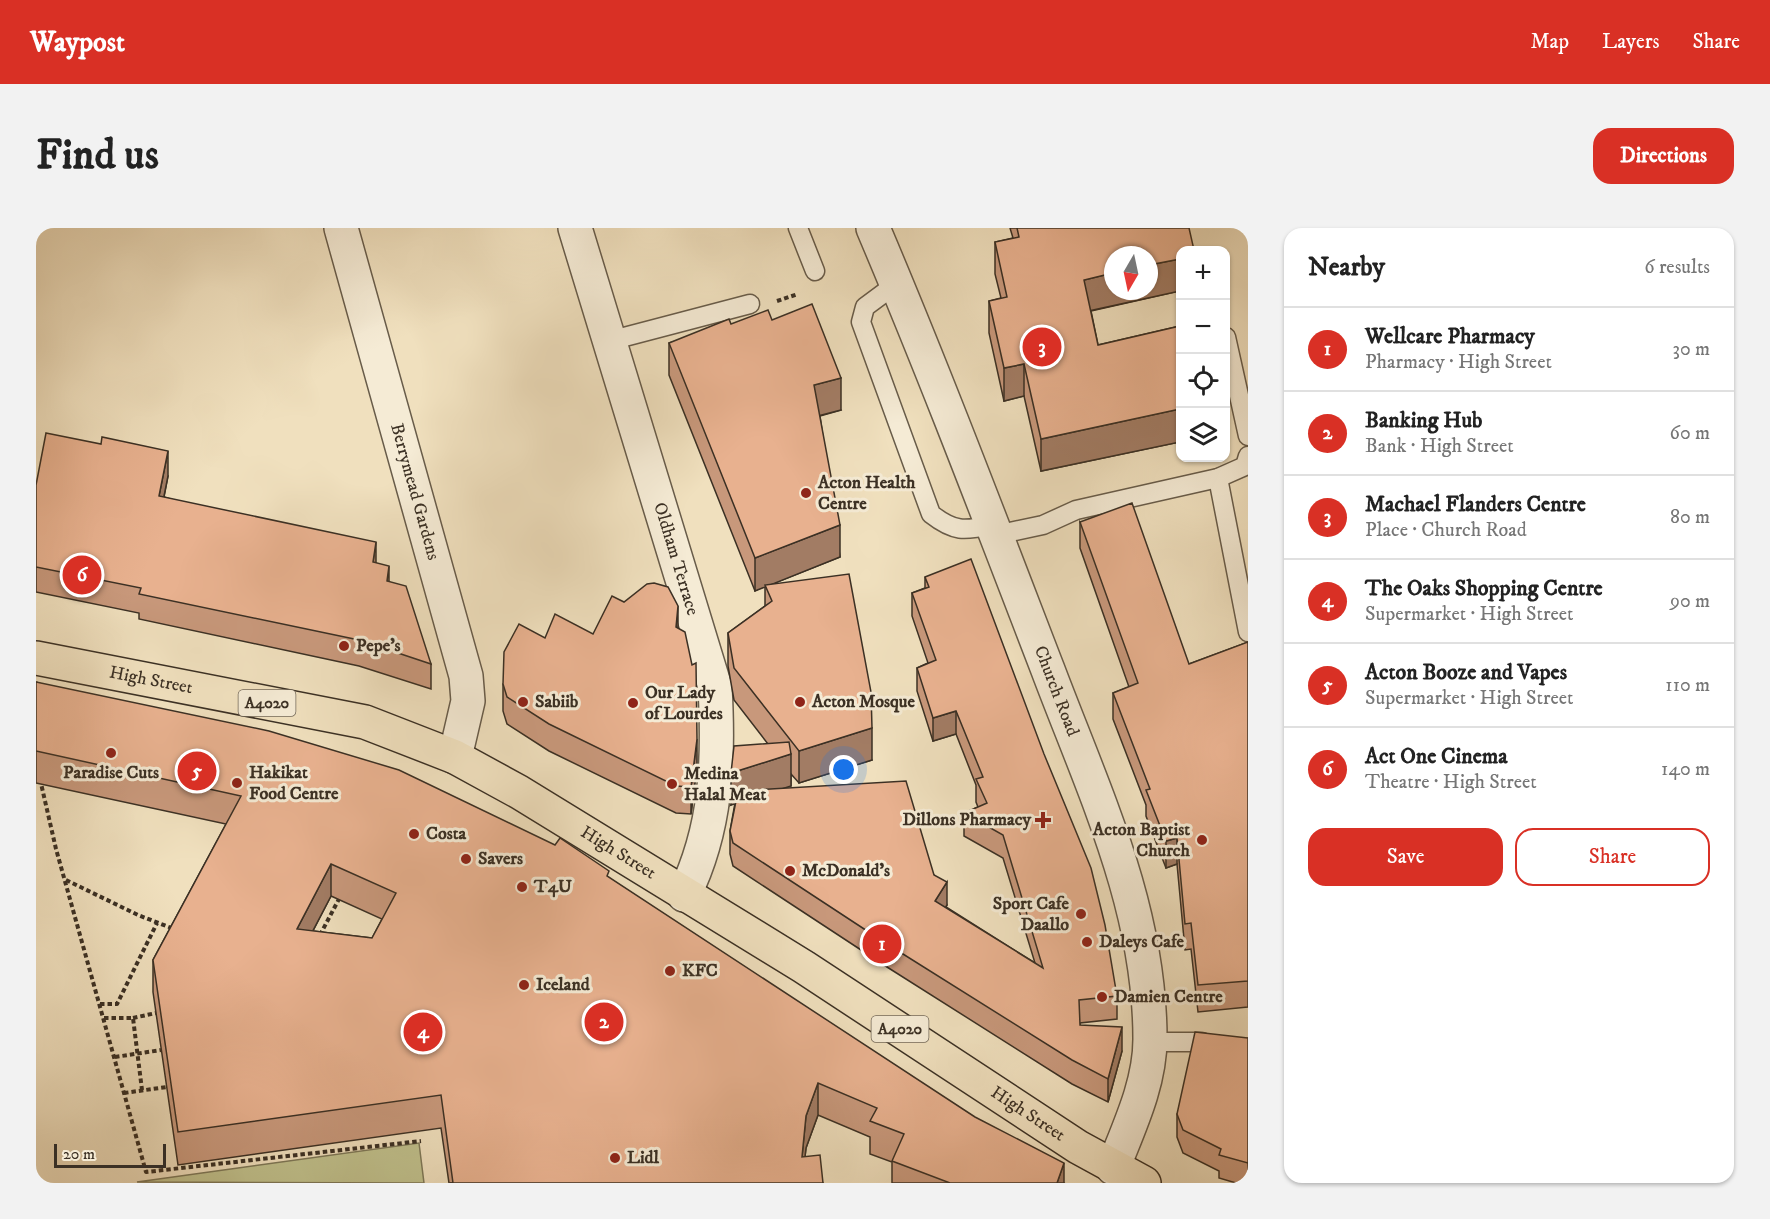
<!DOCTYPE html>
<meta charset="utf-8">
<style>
:root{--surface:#fff;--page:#f2f2f2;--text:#222;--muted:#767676;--line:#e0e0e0;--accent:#d93025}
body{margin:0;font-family:"IM FELL DW Pica",serif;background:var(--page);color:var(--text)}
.controls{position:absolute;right:18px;top:18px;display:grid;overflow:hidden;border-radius:12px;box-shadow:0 2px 4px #0004}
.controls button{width:54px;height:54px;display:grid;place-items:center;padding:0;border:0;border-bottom:2px solid var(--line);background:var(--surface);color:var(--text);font:30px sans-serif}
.compass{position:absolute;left:1068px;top:18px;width:54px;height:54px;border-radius:50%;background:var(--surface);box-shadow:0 2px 4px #0004;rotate:189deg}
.scale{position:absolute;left:18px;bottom:15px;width:112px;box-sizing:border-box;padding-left:6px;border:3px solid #3b3024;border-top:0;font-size:16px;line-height:21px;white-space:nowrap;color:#3b3024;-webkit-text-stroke:4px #f5ebd5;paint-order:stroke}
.you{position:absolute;left:808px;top:542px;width:21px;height:21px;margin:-15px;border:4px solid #fff;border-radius:50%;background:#1a73e8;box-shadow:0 0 0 9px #1a73e833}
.badge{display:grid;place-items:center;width:39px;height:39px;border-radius:50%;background:var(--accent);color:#fff;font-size:20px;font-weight:700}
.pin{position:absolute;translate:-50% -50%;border:3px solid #fff;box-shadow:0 2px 6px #0006}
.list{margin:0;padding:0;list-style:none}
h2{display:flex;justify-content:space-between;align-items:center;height:78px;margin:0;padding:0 24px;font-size:26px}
h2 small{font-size:20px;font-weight:400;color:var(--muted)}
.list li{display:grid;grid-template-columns:39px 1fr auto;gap:18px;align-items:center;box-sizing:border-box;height:84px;padding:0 24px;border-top:2px solid var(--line)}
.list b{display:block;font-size:22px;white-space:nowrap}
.list p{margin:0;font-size:20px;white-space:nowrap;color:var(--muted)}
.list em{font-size:20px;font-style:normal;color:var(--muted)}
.actions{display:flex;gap:12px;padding:18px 24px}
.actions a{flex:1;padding:14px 0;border:2px solid var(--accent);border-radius:18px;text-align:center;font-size:21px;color:var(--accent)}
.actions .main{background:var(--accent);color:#fff}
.icon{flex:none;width:33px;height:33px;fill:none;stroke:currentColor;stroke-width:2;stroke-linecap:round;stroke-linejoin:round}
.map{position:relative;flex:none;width:1212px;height:955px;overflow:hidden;border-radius:18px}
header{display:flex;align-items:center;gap:36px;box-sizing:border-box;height:84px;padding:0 30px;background:var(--accent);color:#fff}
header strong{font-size:28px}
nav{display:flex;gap:33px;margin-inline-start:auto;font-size:21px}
.intro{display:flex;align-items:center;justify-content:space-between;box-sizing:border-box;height:144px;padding:0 36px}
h1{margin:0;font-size:42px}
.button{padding:15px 27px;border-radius:18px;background:var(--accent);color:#fff;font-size:21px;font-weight:700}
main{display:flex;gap:36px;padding:0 36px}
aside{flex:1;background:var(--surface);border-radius:18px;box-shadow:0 2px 4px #0004}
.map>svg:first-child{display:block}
.green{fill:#c0c18d;stroke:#7e7858;stroke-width:1.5}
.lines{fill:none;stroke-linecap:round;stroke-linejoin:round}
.lane-casing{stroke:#685c4a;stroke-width:21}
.street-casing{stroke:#685c4a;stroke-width:36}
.primary-casing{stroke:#3b3024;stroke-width:36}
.path{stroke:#3b3024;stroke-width:4;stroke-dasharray:4.5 3;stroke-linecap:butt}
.lane{stroke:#f5ebd5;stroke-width:18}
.street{stroke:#f5ebd5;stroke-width:33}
.primary{stroke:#f0e0be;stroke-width:33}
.wall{fill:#c8987b;stroke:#3b3024;stroke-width:1.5;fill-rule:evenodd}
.shaded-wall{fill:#a27c64;stroke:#3b3024;stroke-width:1.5}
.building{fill:#e8b18f;stroke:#3b3024;stroke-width:1.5;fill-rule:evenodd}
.poi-dot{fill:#8f2418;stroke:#f5ebd5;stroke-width:2}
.labels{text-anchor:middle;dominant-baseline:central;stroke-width:6;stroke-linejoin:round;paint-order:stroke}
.shield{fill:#f5ebd5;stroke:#736859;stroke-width:1.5}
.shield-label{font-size:16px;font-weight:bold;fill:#3b3024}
.poi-label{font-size:18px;font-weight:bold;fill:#3b3024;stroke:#f5ebd5;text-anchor:start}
.street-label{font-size:18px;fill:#3b3024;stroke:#f5ebd5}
</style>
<header>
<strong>Waypost</strong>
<nav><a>Map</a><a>Layers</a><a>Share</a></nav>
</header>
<div class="intro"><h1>Find us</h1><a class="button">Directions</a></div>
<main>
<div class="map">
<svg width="1212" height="955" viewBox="0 0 1212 955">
<rect width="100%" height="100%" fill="#f0e0be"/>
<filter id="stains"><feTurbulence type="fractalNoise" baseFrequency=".00333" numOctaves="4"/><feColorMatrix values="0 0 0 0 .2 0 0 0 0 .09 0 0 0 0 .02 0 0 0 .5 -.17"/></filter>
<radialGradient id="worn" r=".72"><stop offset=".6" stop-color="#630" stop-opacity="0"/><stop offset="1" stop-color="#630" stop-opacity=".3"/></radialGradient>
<path class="green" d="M383 915 388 955 101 954Z"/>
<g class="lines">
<defs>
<g id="lane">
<path d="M762 0 779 43"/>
<path d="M860 56 829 79 825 94 895 286C918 304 928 303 956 297"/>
<path d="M1190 109 1212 208"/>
<path d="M573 113 714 76"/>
<path d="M1182 250 1212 404"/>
<path d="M960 307 1007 297 1040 282 1182 250 1209 238 1212 228"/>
<path d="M1114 814H1166"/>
</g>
<g id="street">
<path id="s1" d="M305 0 430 448 432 473 419 529"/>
<path id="s2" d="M539 0 679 459C683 532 681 600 648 667"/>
<path id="s3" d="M837 0C899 146 955 294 1012 442 1058 564 1114 679 1114 811 1114 856 1093 899 1077 940"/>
</g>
<g id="primary">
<path id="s4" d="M0 430 329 494 419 529 483 564 768 739 1042 919 1108 955"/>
</g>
</defs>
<use href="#lane" class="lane-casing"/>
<use href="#street" class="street-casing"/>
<use href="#primary" class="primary-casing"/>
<g class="path">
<path d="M741 73 762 66"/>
<path d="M4 551 20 621 110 944 385 913"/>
<path d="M30 652 102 687 138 701"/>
<path d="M284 707 304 669"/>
<path d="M64 776H81L121 695"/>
<path d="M68 790H97L106 862"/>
<path d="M97 790 120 785"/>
<path d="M79 829 125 822"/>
<path d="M88 865 131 859"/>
</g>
<use href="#lane" class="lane"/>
<use href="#street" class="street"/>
<use href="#primary" class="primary"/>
</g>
<g class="wall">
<path d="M974 0H1153L1144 22V63L1055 83 1062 117 1144 98V214L1005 243 988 168 968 173 953 105V73L965 70 959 46V14L977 10Z"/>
<path d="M736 92 805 182 784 188 804 329 736 356 836 532 763 555 755 546V558L746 560 898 647 911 677 910 679 999 735 967 630 928 608V585L942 579 940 574V557L920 506 897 513 881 463V440L892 435 876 388V365L889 360V349L1081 768V791L1044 795V797L1086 823 1072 874 1036 856 851 739 697 638 694 626V603L699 575 695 577 732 516 698 472 692 438V405L729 378V358L719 363 633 147V115L695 96Z"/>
<path d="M132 248 128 269 340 335 353 354 395 436V461L323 438 103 391V385L0 364V257Z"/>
<path d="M1044 294 1153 436 1212 414V779L1162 784 1155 721 1149 722 1141 636 1130 640 1110 588V577L1077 491V465L1093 459 1044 320Z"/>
<path d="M557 406 661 538 655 586 640 585 513 523 471 496 467 483V456L509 410Z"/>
<path d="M0 454 573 650 1028 955H856V934L834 926V909L782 887 770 920 769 929 787 955H413L405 900 142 937 117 764V732L190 596 0 555ZM295 668 346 691 336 710 277 703Z"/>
<path d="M1212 810V955H1200L1183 950V943L1147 925 1141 909V886Z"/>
</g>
<g class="shaded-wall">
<path d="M1144 31V63L1048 84V52L1077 45V63H1113V37Z"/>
<path d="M988 136V168L968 173V140Z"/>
<path d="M805 150V182L778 189V157Z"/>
<path d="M1144 181V214L1005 243V211Z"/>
<path d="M132 223V248L123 293V268Z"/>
<path d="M804 297V329L719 363V330Z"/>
<path d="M340 314V339L337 334Z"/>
<path d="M353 338V363L351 353Z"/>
<path d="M642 378V405L640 399Z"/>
<path d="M920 483V506L897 513V490Z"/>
<path d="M836 500V532L763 555V523Z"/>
<path d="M661 511V538L655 586V559Z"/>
<path d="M755 526V558L695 577V545Z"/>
<path d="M1141 610V636L1130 640V613Z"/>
<path d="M295 636V668L261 733V701Z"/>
<path d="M911 654V677L899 696V673Z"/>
<path d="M1086 799V823L1072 874V851Z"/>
<path d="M782 855V887L770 920 766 955V929L770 888Z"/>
<path d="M1028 935V955H1021Z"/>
</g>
<g class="building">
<path d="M981 0H1153L1158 22H1144V31L1113 37V27H1077V45L1048 52 1062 117 1144 98V181L1005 211 988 136 968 140 953 73 971 69 959 14 983 9Z"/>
<path d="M776 76 805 150 778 157 804 297 719 330 633 115 693 91 695 96 732 82 736 92Z"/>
<path d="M10 205 65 216 66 209 132 223 123 268 340 314 337 334 353 338 351 353 370 358 395 436 323 412 103 366 105 360 0 339V257Z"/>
<path d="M1096 275 1153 436 1212 414V753L1162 757 1155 695 1149 696 1141 610 1130 613 1110 562 1114 561 1077 465 1102 455 1044 294Z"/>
<path d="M935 331 1008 526 1055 640 1069 697 1081 768 1043 772 1044 797 1086 799 1072 851 1036 832 851 716 697 615 694 603 702 563 870 553 898 647 911 654 899 673 1007 740 967 607 928 585 951 575 940 551 947 549 920 483 897 490 881 440 900 432 876 365 893 359 889 349Z"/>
<path d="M813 346 835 464 836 500 763 523 698 440 692 405 736 373 729 357Z"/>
<path d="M618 355 632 359 642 378 640 399 649 404 656 437 660 435 661 511 655 559 640 558 513 496 471 469 467 456 468 424 483 396 509 410 519 386 557 406 576 368 588 374 611 356Z"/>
<path d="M0 454 233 503 363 542 519 617 524 610 573 643 571 648 939 889 1028 935 1021 955H914L856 933 868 906 834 893 841 880 782 855 770 888 766 929 784 927 787 955H414H417L405 867 142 904 117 732 205 568 0 523ZM295 636 360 665 336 710 261 701Z"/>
<path d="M753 514 755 526 695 545 698 518Z"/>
<path d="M1159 804 1212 810V935L1183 927 1185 921 1147 902 1141 886Z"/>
</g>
<g class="poi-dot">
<circle cx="770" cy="265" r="6"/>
<circle cx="308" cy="418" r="6"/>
<circle cx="487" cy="474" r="6"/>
<circle cx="764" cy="474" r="6"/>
<circle cx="597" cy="475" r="6"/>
<circle cx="75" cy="525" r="6"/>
<circle cx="201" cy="555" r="6"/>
<circle cx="636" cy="556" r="6"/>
<path d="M1004 583h6v6h6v6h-6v6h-6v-6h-6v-6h6z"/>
<circle cx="378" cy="606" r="6"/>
<circle cx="1166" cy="612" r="6"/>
<circle cx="430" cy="631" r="6"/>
<circle cx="754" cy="643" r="6"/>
<circle cx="486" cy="659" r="6"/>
<circle cx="1045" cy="686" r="6"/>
<circle cx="1051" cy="714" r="6"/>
<circle cx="634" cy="743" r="6"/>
<circle cx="488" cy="757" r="6"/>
<circle cx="1066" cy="769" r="6"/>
<circle cx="579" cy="930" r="6"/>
</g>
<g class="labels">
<g class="shield">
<rect x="202.5" y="462" width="57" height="26" rx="4.5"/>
<rect x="835.5" y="788" width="57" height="26" rx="4.5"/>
</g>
<g class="shield-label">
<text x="231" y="475">A4020</text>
<text x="864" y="801">A4020</text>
</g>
<g class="poi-label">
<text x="782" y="255">Acton Health<tspan x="782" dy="21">Centre</tspan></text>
<text x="320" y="418">Pepe's</text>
<text x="609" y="465">Our Lady<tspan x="609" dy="21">of Lourdes</tspan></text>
<text x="499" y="474">Sabiib</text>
<text x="776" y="474">Acton Mosque</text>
<text x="75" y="545" text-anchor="middle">Paradise Cuts</text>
<text x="213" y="545">Hakikat<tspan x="213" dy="21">Food Centre</tspan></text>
<text x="648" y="546">Medina<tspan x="648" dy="21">Halal Meat</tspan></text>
<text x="995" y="592" text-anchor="end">Dillons Pharmacy</text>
<text x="1154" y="602" text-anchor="end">Acton Baptist<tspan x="1154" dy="21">Church</tspan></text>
<text x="390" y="606">Costa</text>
<text x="442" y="631">Savers</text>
<text x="766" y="643">McDonald's</text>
<text x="498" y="659">T4U</text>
<text x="1033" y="676" text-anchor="end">Sport Cafe<tspan x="1033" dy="21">Daallo</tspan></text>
<text x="1063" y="714">Daleys Cafe</text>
<text x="646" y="743">KFC</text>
<text x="500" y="757">Iceland</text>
<text x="1078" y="769">Damien Centre</text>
<text x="591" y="930">Lidl</text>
</g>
<g class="street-label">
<text stroke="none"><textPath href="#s1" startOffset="274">Berrymead Gardens</textPath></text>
<text stroke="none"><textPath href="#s2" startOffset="346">Oldham Terrace</textPath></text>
<text stroke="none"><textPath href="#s4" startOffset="117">High Street</textPath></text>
<text stroke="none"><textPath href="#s3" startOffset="498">Church Road</textPath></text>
<text stroke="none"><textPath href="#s4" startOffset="621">High Street</textPath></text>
<text stroke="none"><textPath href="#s4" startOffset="1107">High Street</textPath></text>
</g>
</g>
<rect width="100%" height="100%" filter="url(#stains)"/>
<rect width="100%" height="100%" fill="url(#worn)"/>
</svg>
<div class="controls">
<button>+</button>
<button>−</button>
<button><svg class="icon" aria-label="locate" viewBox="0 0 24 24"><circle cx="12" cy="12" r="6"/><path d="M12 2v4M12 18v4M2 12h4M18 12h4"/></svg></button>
<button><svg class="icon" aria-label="layers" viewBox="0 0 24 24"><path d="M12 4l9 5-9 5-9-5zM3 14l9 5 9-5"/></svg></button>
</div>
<svg class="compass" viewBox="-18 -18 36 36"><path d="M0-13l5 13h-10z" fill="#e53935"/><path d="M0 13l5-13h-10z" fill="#767676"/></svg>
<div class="scale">20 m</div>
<div class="you"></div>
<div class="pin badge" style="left:846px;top:716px">1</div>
<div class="pin badge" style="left:568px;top:794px">2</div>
<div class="pin badge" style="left:1006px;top:119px">3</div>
<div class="pin badge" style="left:387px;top:804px">4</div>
<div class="pin badge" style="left:161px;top:543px">5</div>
<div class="pin badge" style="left:46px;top:347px">6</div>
</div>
<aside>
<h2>Nearby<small>6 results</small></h2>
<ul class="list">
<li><span class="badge">1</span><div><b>Wellcare Pharmacy</b><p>Pharmacy · High Street</p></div><em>30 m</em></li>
<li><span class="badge">2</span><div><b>Banking Hub</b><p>Bank · High Street</p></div><em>60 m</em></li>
<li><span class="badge">3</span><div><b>Machael Flanders Centre</b><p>Place · Church Road</p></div><em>80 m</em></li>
<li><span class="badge">4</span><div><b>The Oaks Shopping Centre</b><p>Supermarket · High Street</p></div><em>90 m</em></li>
<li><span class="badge">5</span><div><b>Acton Booze and Vapes</b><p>Supermarket · High Street</p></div><em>110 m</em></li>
<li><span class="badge">6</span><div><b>Act One Cinema</b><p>Theatre · High Street</p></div><em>140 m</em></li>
</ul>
<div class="actions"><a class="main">Save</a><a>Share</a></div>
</aside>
</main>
